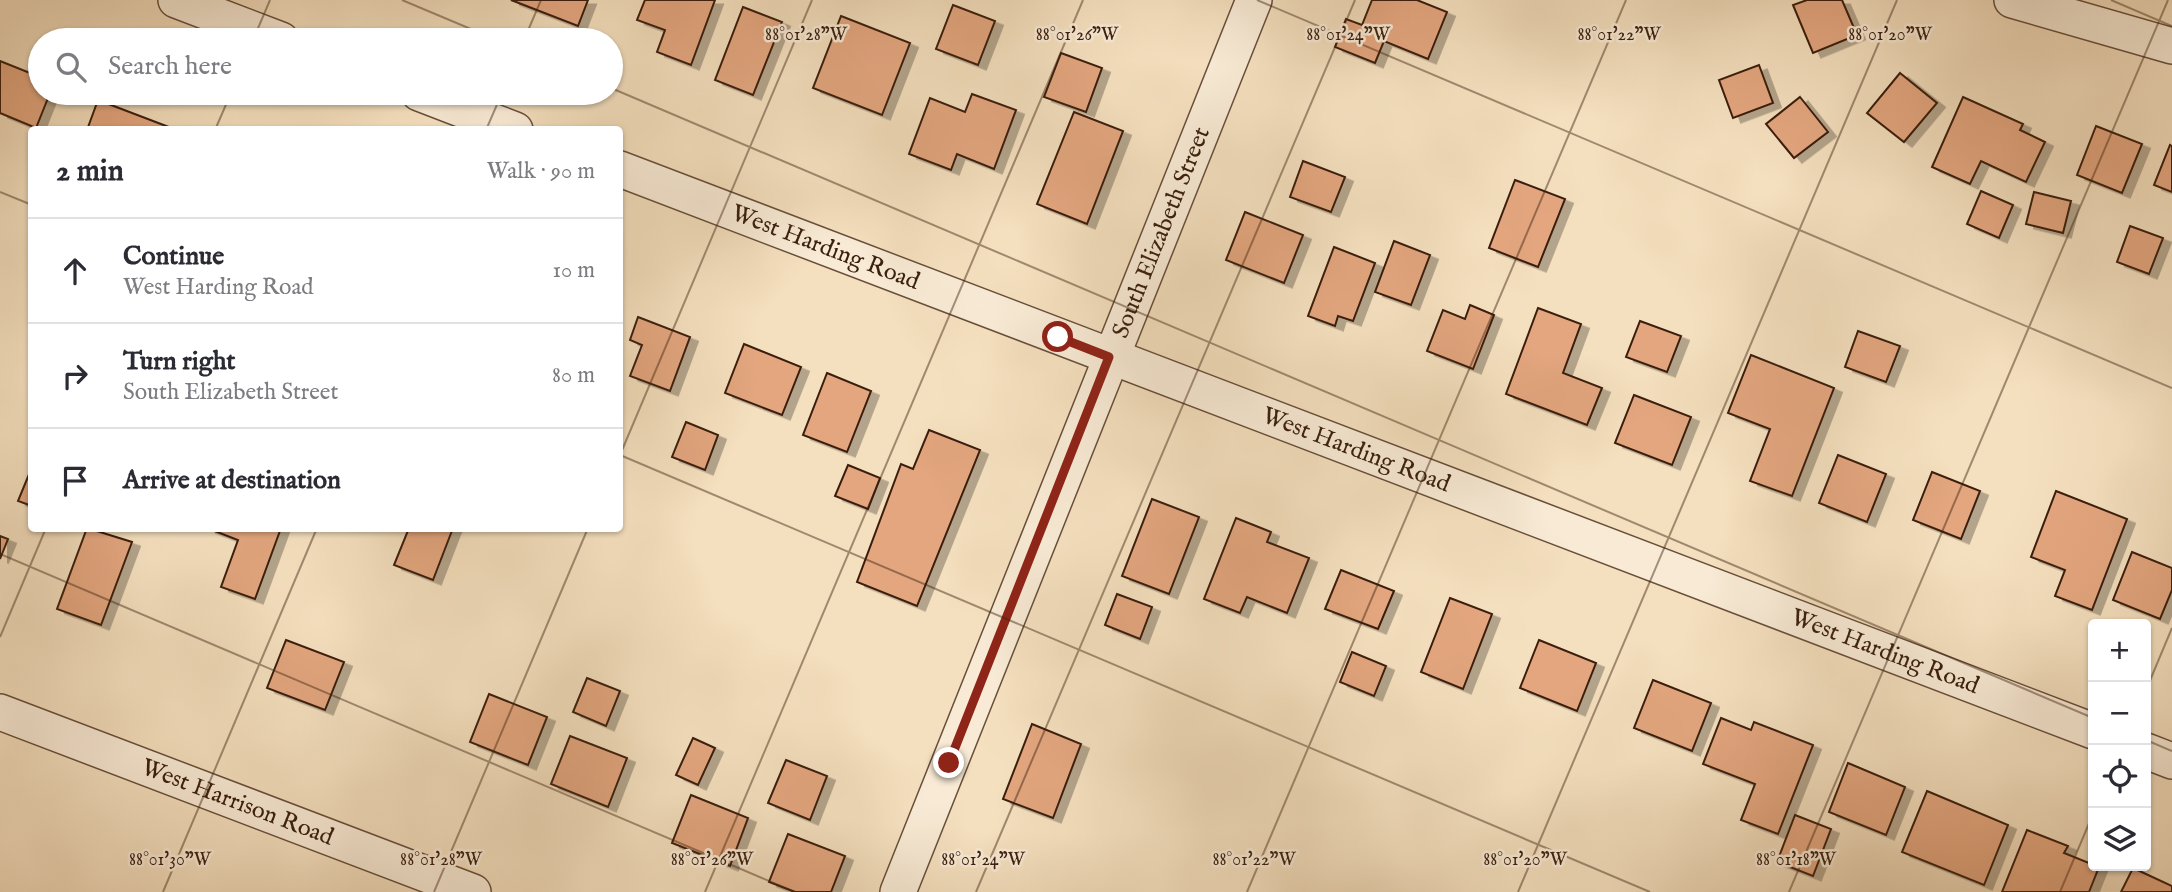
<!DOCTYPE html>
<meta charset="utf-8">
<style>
:root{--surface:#fff;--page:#f2f2f3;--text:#2b2b33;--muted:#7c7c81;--line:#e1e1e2}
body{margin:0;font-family:"IM FELL English",serif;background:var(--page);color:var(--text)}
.controls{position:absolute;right:21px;bottom:21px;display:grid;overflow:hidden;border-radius:7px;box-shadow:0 2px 5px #0004}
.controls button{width:63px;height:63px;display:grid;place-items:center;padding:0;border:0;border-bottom:2px solid var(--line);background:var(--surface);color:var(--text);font:35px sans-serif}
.stop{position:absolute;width:21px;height:21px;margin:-16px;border:5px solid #8f2418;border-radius:50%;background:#fff}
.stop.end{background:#8f2418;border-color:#fff;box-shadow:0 2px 7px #0008}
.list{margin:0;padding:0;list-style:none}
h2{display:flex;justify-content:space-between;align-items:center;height:91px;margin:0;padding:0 28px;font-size:30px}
h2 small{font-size:23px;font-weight:400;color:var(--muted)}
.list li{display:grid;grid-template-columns:46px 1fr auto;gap:21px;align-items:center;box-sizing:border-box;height:105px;padding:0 28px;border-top:2px solid var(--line)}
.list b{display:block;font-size:26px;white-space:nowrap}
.list p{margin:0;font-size:23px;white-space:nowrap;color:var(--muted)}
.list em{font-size:23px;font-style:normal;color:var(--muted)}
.icon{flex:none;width:38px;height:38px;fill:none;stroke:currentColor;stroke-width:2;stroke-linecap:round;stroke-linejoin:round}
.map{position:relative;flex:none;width:2172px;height:892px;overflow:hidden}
.search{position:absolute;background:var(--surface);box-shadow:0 2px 5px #0004;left:28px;top:28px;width:595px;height:77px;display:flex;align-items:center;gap:18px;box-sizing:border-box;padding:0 24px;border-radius:38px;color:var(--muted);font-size:26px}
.panel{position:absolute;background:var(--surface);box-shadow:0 2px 5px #0004;left:28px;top:126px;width:595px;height:406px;border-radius:7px}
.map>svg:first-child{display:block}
.building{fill:#e3a67f;stroke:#3a1f0e;stroke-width:2;filter:url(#shadow)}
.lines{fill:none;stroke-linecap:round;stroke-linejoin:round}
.street-casing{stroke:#684f3a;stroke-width:38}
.street{stroke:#f8ead5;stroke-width:35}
.route{stroke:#8f2418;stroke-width:9}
.ticks{fill:none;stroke:#3a1f0e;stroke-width:2;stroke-opacity:0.45}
.labels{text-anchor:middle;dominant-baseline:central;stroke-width:5;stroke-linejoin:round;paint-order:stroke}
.street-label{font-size:24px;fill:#3a1f0e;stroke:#f8ead5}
.ticks-label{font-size:18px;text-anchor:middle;fill:#3a1f0e;stroke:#f8ead5;stroke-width:5;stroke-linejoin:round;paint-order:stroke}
</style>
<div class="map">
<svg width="2172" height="892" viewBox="0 0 2172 892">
<defs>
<filter id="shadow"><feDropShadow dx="8" dy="4.5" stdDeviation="0" flood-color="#0004"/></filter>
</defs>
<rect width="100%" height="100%" fill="#f4dfbe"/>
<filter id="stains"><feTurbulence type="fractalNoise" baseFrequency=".00286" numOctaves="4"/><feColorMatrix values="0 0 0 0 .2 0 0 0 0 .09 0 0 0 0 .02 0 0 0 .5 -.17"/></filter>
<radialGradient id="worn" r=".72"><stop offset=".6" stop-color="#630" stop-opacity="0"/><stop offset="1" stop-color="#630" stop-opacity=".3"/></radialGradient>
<g class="building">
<path d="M511 0H588L578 26Z"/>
<path d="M645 0H715L691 65 657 52 665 30 637 20Z"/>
<path d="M1372 0H1417L1447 12 1428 59 1384 41 1375 63 1335 47 1346 19 1362 25Z"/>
<path d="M1807 0H1842L1857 35 1813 53 1793 5Z"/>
<path d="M953 5 995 21 978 65 936 49Z"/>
<path d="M743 7 782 22 753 95 715 80Z"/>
<path d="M841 16 910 43 882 115 813 88Z"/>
<path d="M1061 53 1102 68 1086 112 1044 97Z"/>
<path d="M0 61 40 77V93H50L36 128 0 113Z"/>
<path d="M1759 65 1773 103 1733 118 1719 80Z"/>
<path d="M1900 73 1937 103 1904 142 1867 113Z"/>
<path d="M972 94 1016 110 994 169 957 154 951 170 909 154 930 98 965 112Z"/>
<path d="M1800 97 1828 132 1794 158 1766 124Z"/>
<path d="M1963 97 2023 124 2020 130 2045 142 2026 182 1981 161 1970 184 1932 167Z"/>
<path d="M98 100 174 129 87 130Z"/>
<path d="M1074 112 1123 131 1087 224 1037 204Z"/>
<path d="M2096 126 2142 144 2122 193 2077 175Z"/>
<path d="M2170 145 2172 146V192L2154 185Z"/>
<path d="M1303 161 1345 177 1331 212 1290 197Z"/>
<path d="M1515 180 1565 199 1538 267 1489 248Z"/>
<path d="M1981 191 2013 205 1999 238 1967 224Z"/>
<path d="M2034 192 2071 201 2063 233 2026 224Z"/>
<path d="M1245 212 1303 235 1284 283 1226 260Z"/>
<path d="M2130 226 2163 238 2149 274 2117 262Z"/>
<path d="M1394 241 1430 255 1411 305 1375 292Z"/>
<path d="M1334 247 1375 263 1353 321 1338 316 1335 326 1308 316Z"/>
<path d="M1470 305 1494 315 1473 369 1427 351 1443 310 1465 319Z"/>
<path d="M1538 308 1581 324 1563 373 1602 388 1587 425 1506 394Z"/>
<path d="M638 317 690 337 670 391 630 376 642 345 630 340Z"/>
<path d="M1640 321 1681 336 1667 372 1626 357Z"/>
<path d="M1858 331 1900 346 1886 382 1845 367Z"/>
<path d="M744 344 801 367 782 415 725 393Z"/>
<path d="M1751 355 1834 388 1792 496 1750 481 1770 429 1728 413Z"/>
<path d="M827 373 871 391 847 452 803 435Z"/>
<path d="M1634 395 1691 417 1672 465 1615 443Z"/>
<path d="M686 422 718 435 705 470 672 457Z"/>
<path d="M929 430 980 450 917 606 857 582 901 464 913 469Z"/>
<path d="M1838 455 1886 474 1867 522 1819 503Z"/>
<path d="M848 465 880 478 868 509 835 496Z"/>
<path d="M32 467V506L18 501Z"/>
<path d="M1932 472 1980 491 1961 539 1913 520Z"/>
<path d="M2056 491 2127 519 2092 610 2055 596 2065 570 2031 557Z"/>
<path d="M1152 499 1199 517 1169 594 1122 576Z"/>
<path d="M1236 518 1271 532 1267 542 1309 558 1287 613 1247 597 1240 613 1204 599Z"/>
<path d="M87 528 132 542 101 625 57 609Z"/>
<path d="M207 528H281L255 599 221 587 238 540Z"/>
<path d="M409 528H453L433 580 394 565Z"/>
<path d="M0 536 8 539 0 559Z"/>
<path d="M2132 552 2172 568V590L2160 619 2113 600Z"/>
<path d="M1341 570 1394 591 1378 629 1325 609Z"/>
<path d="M1117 594 1152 607 1140 639 1105 625Z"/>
<path d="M1450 598 1492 614 1463 689 1421 672Z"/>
<path d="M286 640 344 662 325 710 267 688Z"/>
<path d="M1539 640 1596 663 1577 711 1520 688Z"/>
<path d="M1352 652 1386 666 1374 696 1340 682Z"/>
<path d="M587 678 620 691 606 726 573 712Z"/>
<path d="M1653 680 1711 703 1692 751 1634 728Z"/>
<path d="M489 694 547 717 528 765 470 742Z"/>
<path d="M1721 718 1751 730 1754 722 1813 745 1778 834 1741 820 1755 784 1703 764Z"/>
<path d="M1032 724 1081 744 1053 818 1003 799Z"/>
<path d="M570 736 627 758 608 807 551 784Z"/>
<path d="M693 738 715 748 698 785 676 775Z"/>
<path d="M786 760 827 776 810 820 768 803Z"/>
<path d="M1848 763 1905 787 1886 835 1829 812Z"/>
<path d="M1927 791 2008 825 1984 885 1902 852Z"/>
<path d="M691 795 748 818 730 866 672 843Z"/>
<path d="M1795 815 1831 829 1813 876 1777 862Z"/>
<path d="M2027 830 2068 846 2064 853 2099 867 2089 892H2002Z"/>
<path d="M788 834 845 856 831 892H795L769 882Z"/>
<path d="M2133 868 2172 886V892H2121Z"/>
</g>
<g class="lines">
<defs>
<g id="street">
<path d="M176 0 281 40"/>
<path d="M2012 0 2172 46"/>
<path d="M419 93 515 130"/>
<path id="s1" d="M620 169 2093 731"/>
<path id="s2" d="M0 712 473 892"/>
<path d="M2146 751 2172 761"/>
<path id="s3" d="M898 892 1254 0"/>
</g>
</defs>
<use href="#street" class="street-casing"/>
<use href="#street" class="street"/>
</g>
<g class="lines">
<path class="route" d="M949 763 1109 357 1058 337"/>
</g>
<path class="ticks" d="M402 0 497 40M1257 0 2172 388M2111 0 2172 26M253 40 270 0M524 40 541 0M611 88 2093 718M215 130 231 93M486 130 502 93M0 192 32 205M620 455 812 0M620 455 1650 892M0 554 795 892M0 637 46 528M2146 690 2172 628M2146 740 2172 751M163 892 317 528M434 892 588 528M705 892 1083 0M976 892 1355 0M1247 892 1626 0M1518 892 1897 0M1789 892 2168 0M2060 892 2093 814"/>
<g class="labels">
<g class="street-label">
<text stroke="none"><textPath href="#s3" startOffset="710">South Elizabeth Street</textPath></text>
<text stroke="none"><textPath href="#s1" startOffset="220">West Harding Road</textPath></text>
<text stroke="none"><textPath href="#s1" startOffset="788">West Harding Road</textPath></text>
<text stroke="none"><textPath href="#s1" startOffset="1354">West Harding Road</textPath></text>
<text stroke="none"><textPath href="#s2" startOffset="254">West Harrison Road</textPath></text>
</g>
</g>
<g class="ticks-label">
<text x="806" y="40">88°01'28"W</text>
<text x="1077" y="40">88°01'26"W</text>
<text x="1348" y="40">88°01'24"W</text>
<text x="1619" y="40">88°01'22"W</text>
<text x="1890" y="40">88°01'20"W</text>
<text x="170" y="865">88°01'30"W</text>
<text x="441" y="865">88°01'28"W</text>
<text x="712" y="865">88°01'26"W</text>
<text x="983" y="865">88°01'24"W</text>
<text x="1254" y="865">88°01'22"W</text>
<text x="1525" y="865">88°01'20"W</text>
<text x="1796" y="865">88°01'18"W</text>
</g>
<rect width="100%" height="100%" filter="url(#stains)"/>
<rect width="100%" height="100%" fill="url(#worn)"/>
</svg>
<div class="controls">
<button>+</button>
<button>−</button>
<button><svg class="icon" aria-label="locate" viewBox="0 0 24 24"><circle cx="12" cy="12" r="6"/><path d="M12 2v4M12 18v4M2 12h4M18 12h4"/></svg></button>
<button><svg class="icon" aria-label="layers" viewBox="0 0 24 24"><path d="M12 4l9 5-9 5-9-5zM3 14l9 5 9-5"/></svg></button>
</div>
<div class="stop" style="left:1058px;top:337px"></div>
<div class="stop end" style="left:949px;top:763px"></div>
<div class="search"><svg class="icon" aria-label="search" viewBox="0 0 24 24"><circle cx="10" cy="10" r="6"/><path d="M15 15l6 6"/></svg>Search here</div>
<section class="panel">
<h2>2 min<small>Walk · 90 m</small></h2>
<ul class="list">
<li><svg class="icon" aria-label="ahead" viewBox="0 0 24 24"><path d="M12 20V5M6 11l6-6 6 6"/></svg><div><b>Continue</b><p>West Harding Road</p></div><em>10 m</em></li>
<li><svg class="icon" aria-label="right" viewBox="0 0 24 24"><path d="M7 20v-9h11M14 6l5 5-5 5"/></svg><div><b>Turn right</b><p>South Elizabeth Street</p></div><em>80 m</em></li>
<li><svg class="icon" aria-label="arrive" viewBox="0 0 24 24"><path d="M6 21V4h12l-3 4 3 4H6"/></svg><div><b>Arrive at destination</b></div></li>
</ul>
</section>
</div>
